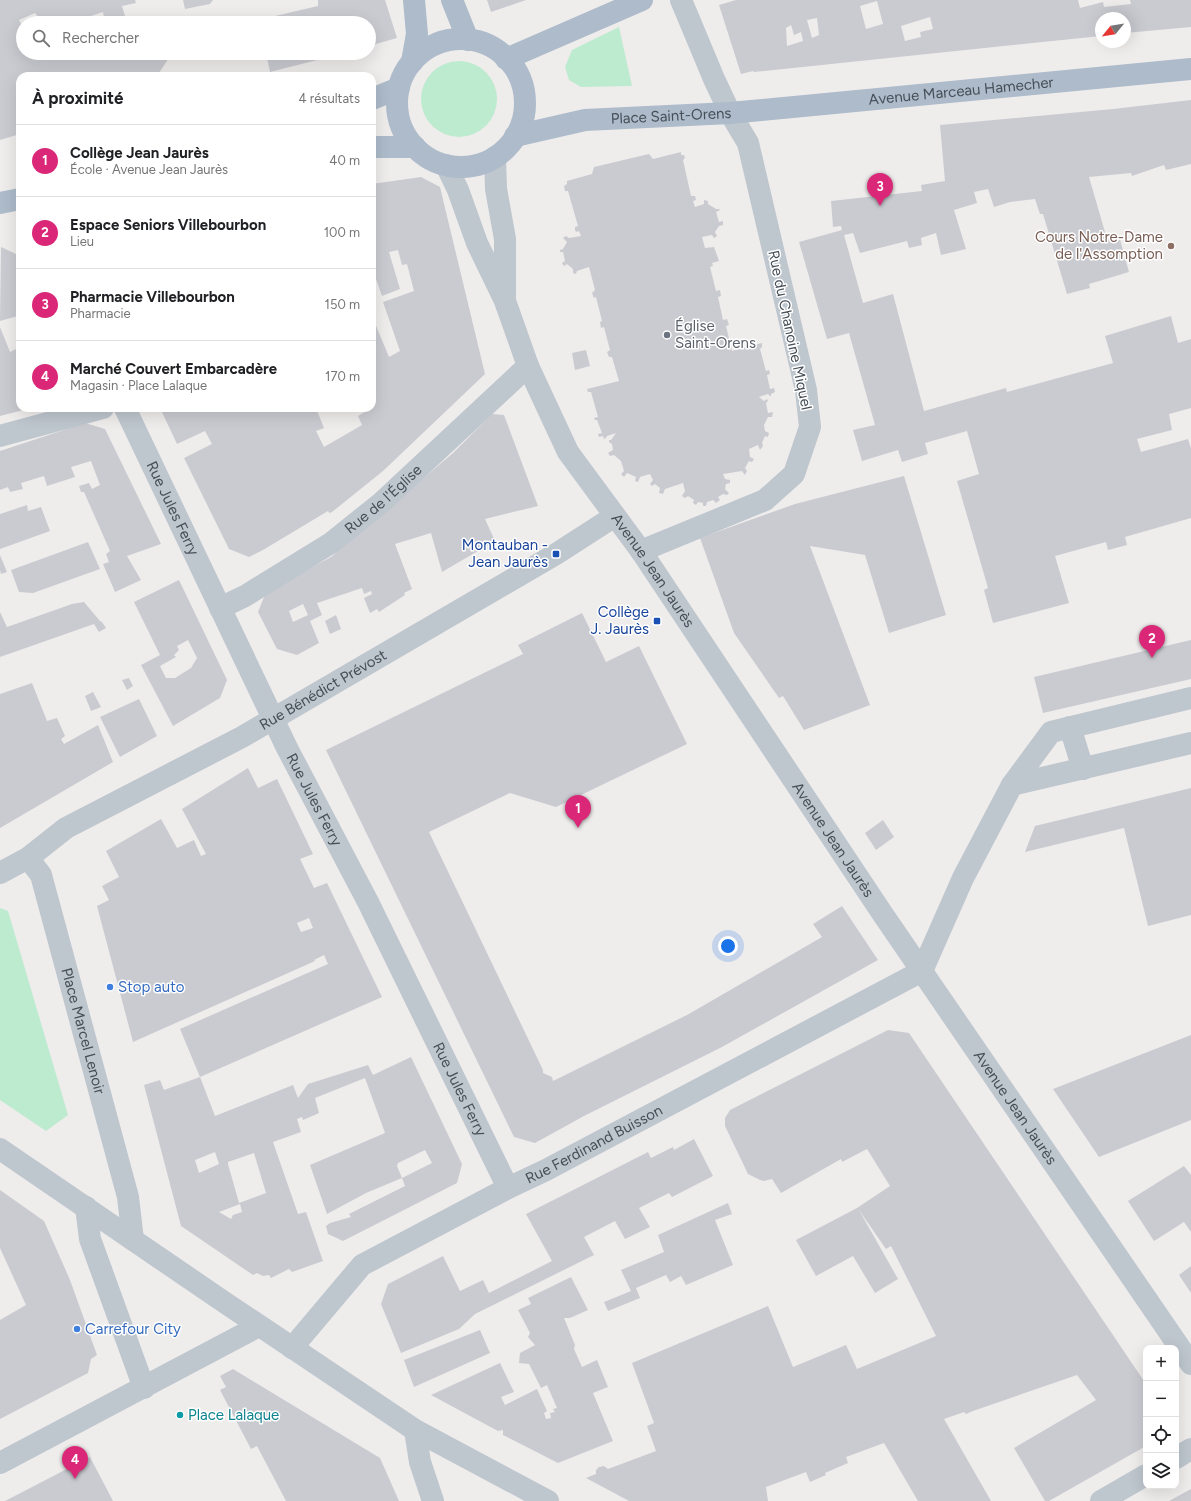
<!DOCTYPE html>
<html lang="fr">
<meta charset="utf-8">
<style>
:root{--surface:#fff;--page:#f2f2f2;--text:#202124;--muted:#757577;--line:#e0e0e0;--accent:#db2777}
body{margin:0;font-family:Figtree,sans-serif;background:var(--page);color:var(--text)}
.controls{position:absolute;right:12px;bottom:12px;display:grid;overflow:hidden;border-radius:8px;box-shadow:0 4px 16px #0002}
.controls button{width:36px;height:36px;display:grid;place-items:center;padding:0;border:0;border-bottom:1px solid var(--line);background:var(--surface);color:var(--text);font:20px sans-serif}
.compass{position:absolute;left:1095px;top:12px;width:36px;height:36px;border-radius:50%;background:var(--surface);box-shadow:0 4px 16px #0002;rotate:240deg}
.you{position:absolute;left:728px;top:946px;width:14px;height:14px;margin:-10px;border:3px solid #fff;border-radius:50%;background:#1a73e8;box-shadow:0 0 0 6px #1a73e833}
.badge{display:grid;place-items:center;width:26px;height:26px;border-radius:50%;background:var(--accent);color:#fff;font-size:13px;font-weight:700}
.pin{position:absolute;translate:-50% -33px;filter:drop-shadow(0 1px 2px #0008)}
.pin::after{content:'';position:absolute;top:21px;width:14px;height:12px;background:inherit;clip-path:polygon(0 0,100% 0,50% 100%)}
.list{margin:0;padding:0;list-style:none}
h2{display:flex;justify-content:space-between;align-items:center;height:52px;margin:0;padding:0 16px;font-size:17px}
h2 small{font-size:13px;font-weight:400;color:var(--muted)}
.list li{display:grid;grid-template-columns:26px 1fr auto;gap:12px;align-items:center;box-sizing:border-box;height:72px;padding:0 16px;border-top:1px solid var(--line)}
.list b{display:block;font-size:15px;white-space:nowrap}
.list p{margin:0;font-size:13px;white-space:nowrap;color:var(--muted)}
.list em{font-size:13px;font-style:normal;color:var(--muted)}
.icon{flex:none;width:22px;height:22px;fill:none;stroke:currentColor;stroke-width:2;stroke-linecap:round;stroke-linejoin:round}
.map{position:relative;flex:none;width:1191px;height:1501px;overflow:hidden}
.search{position:absolute;background:var(--surface);box-shadow:0 4px 16px #0002;left:16px;top:16px;width:360px;height:44px;display:flex;align-items:center;gap:10px;box-sizing:border-box;padding:0 14px;border-radius:22px;color:var(--muted);font-size:15px}
.panel{position:absolute;background:var(--surface);box-shadow:0 4px 16px #0002;left:16px;top:72px;width:360px;height:340px;border-radius:12px}
.map>svg:first-child{display:block}
.green{fill:#bcebcf}
.building{fill:#cacbd1;fill-rule:evenodd}
.lines{fill:none;stroke-linecap:round;stroke-linejoin:round}
.minor{stroke:#bec6ce;stroke-width:22}
.major{stroke:#adbbca;stroke-width:22}
.education-dot{fill:#8d6e63;stroke:#fff;stroke-width:1.5}
.worship-dot{fill:#6b7280;stroke:#fff;stroke-width:1.5}
.transit-dot{fill:#1a4fb4;stroke:#fff;stroke-width:1.5}
.shop-dot{fill:#3f7fe0;stroke:#fff;stroke-width:1.5}
.culture-dot{fill:#0f9aa8;stroke:#fff;stroke-width:1.5}
.labels{text-anchor:middle;dominant-baseline:central;stroke-width:3;stroke-linejoin:round;paint-order:stroke}
.street-label{font-size:15px;fill:#464f58;stroke:#fff}
.education-label{font-size:15px;fill:#785e54;stroke:#fff;text-anchor:end}
.worship-label{font-size:15px;fill:#5b616d;stroke:#fff;text-anchor:start}
.transit-label{font-size:15px;fill:#164399;stroke:#fff;text-anchor:end}
.shop-label{font-size:15px;fill:#366cbe;stroke:#fff;text-anchor:start}
.culture-label{font-size:15px;fill:#0d838f;stroke:#fff;text-anchor:start}
</style>
<div class="map">
<svg width="1191" height="1501" viewBox="0 0 1191 1501">
<rect width="100%" height="100%" fill="#efecec"/>
<g class="green">
<path d="M619 27 632 86 581 87 569 80 565 67 572 50Z"/>
<circle cx="459" cy="99" r="38"/>
<path d="M0 908 8 911 68 1115 46 1131 0 1100Z"/>
</g>
<g class="building">
<path d="M0 0H135L136 3 122 6 127 23H105L103 12 70 23H42L35 13 19 20 23 28V53H172L157 76H20V134L0 140Z"/>
<path d="M183 0H213L210 4 185 9Z"/>
<path d="M318 0H385L397 38 369 46V23H236V21L258 20 318 6Z"/>
<path d="M487 0H526L491 12Z"/>
<path d="M736 0H1078L1080 8 1103 2 1104 7 1131 4 1130 0H1191V27L1125 33V18H1101V36L754 72 753 71 741 74 719 5ZM877 1 883 24 866 29 860 6ZM930 17 933 29 920 32 921 37 905 41 901 26ZM817 18 819 35 812 38 807 20ZM791 25 794 35 801 32 803 41 787 46 786 28Z"/>
<path d="M266 53H340L341 54 270 72Z"/>
<path d="M1191 100V164L1166 170 1164 165 1132 176 1131 173 1089 177 1107 239 1119 236 1129 272 1089 284 1090 288 1067 294 1043 214H1040L1035 199 1010 202 994 207 988 189 974 192 977 203 954 210 966 249 941 255 936 233 921 238 922 245 909 248 907 241 860 253 853 233 844 235 863 303 893 294 924 411 1006 388 1007 392 1113 363 1105 336 1171 316 1178 343 1191 339V408L1169 414 1172 430 1137 439 1141 452 1188 439 1191 448V518L1125 537 1127 545 1108 550 1106 542 1055 556 1069 603 993 623 984 590 988 588 957 481 979 474 967 431 925 443 928 454 902 462 898 450 862 461 853 430 875 425 849 333 827 339 799 242 842 230 841 226 833 227 831 201 922 191 921 185 945 181 940 125 1113 109Z"/>
<path d="M681 152V155H684L685 158 683 160 691 196H695L696 200 693 201 695 207 704 204V200L708 201V204L716 209H719L720 210 716 212 719 222 723 221V225L719 226 715 232 717 236 714 238 712 235 702 237 705 248 714 247 719 261 712 263 713 266 710 267 716 291 720 290 721 296 718 297 723 320 727 319 729 325 726 326 732 351 762 343V347L760 349 766 371 769 370 770 374 767 375 770 389 774 388 775 392 771 394V396H770L768 394 759 397 764 401 767 399 768 401 766 403 768 413 773 412 772 417H768L764 425 765 431 769 433 768 437 765 436 762 443 763 446 760 450 758 445 749 449 750 457 754 459 752 462 749 461 745 468 747 471 745 475 742 471 723 474 725 479 730 480V483L726 484 725 489 729 493 727 495 723 494 718 497 720 500 716 503 713 500 707 502 706 506H703V503L698 502 696 505 693 503 694 500 688 496 685 498 682 496 685 491 683 483 665 489 663 494 659 493 660 488 655 484 652 486 650 484 653 480 650 474 640 477 638 482 635 481 636 477 627 473 624 477 621 474 624 471 621 461 614 455 610 456 608 453 613 450 612 444 609 442V440H611L616 433 607 436 606 438 604 439 603 436 599 437 598 434 602 433 597 420H595L594 418 598 417 591 392H588L587 389 619 381 612 357H609L607 352 610 350 604 327 601 328 600 322 602 321 596 297 594 298 592 293 595 290 589 267 577 271 576 274 573 273V269L567 264 564 266 562 263 565 261 563 252H560V250L563 249 567 242 563 238 566 236 569 238 581 236 579 231 576 232 575 230V227L578 226 568 191H565L564 186 567 184V181L592 174 594 167 649 154 653 159Z"/>
<path d="M421 177 440 187 485 374 383 471 332 512 329 513 328 511 263 550 249 557 229 549 184 458 212 444 205 431 177 444 160 408H316L324 428 316 431 324 447 362 425 358 416 368 410 367 408H372V316L389 357 400 351 383 302 414 291 407 264 402 265 398 250 389 252 400 289 382 296 375 276 372 277V184Z"/>
<path d="M1 247 18 255 20 259V321L18 316 0 321Z"/>
<path d="M0 327 10 352 20 347V408H31L0 416Z"/>
<path d="M586 350 590 366 575 370 572 353Z"/>
<path d="M492 414 504 415 538 506 485 519 495 541 442 572 431 533 395 544 412 589 404 593 405 595 379 612 377 609 370 613 364 598 372 594 371 591 364 594 362 588 317 603 322 615 310 621 319 643 297 655 277 649 258 612 266 592 331 557 453 453ZM303 604 308 615 293 622 289 611Z"/>
<path d="M85 423 105 429 161 544 127 556 141 580 115 592 103 564 109 562 106 554 110 551 84 492H81L79 486 89 483 92 489 100 485 91 461 71 467 75 477 47 486 44 476 21 483 23 489 10 492 8 487 0 490V451Z"/>
<path d="M904 476 946 615 889 633 865 555 810 546 870 705 804 730 783 696 779 698 734 633 700 538 795 504Z"/>
<path d="M27 505 28 511 41 507 50 531 0 549V514Z"/>
<path d="M88 542 100 569 33 593 19 592 11 570Z"/>
<path d="M0 555 7 572 1 574 0 570Z"/>
<path d="M179 580 227 680 220 698 173 726 141 665 160 655 134 602ZM188 640 197 658 191 668 175 678H166L160 666 176 657 174 655 179 650 177 646Z"/>
<path d="M84 602 100 621 102 622 106 628 99 632 94 624 0 657V612L7 627 72 604Z"/>
<path d="M582 613 606 662 639 646 687 744 556 807 510 793 429 832 543 1070V1073L552 1077 553 1081 687 1015 822 937 813 924 842 906 878 960 722 1047 584 1116 535 1143 514 1137 326 750 523 654 518 645Z"/>
<path d="M336 615 341 629 330 634 325 621Z"/>
<path d="M1191 640V679L1043 713 1034 677Z"/>
<path d="M129 678 133 686 127 690 122 680Z"/>
<path d="M32 683 47 721 57 718 65 736 61 739 64 744 98 725 113 762 0 828V694Z"/>
<path d="M93 692 101 707 91 711 85 696Z"/>
<path d="M139 699 157 736 120 757 100 717Z"/>
<path d="M248 768 258 788 277 779 313 854 300 859 314 888 327 883 382 997 200 1077 215 1116 293 1085 298 1098 308 1084 368 1065 373 1075 411 1057 462 1164 457 1183 343 1241 328 1234 326 1226 330 1223 351 1217 349 1214 405 1186 402 1178 366 1193 327 1214 310 1165 385 1133 365 1078 315 1098 319 1113 303 1120 302 1117 297 1119 301 1132 273 1142 298 1214 306 1212 323 1261 292 1272 289 1269 271 1278 269 1275 263 1276 257 1273 253 1275 181 1226 144 1085 160 1080 164 1090 200 1077 180 1029 328 964 324 955 314 960 315 961 133 1042 97 906 109 900 102 886 119 877 106 851 161 819 177 848 194 840 201 856 206 854 182 809ZM309 918 313 928 301 932 297 923ZM425 1150 432 1163 402 1178 397 1166 398 1163ZM215 1152 219 1164 199 1173 195 1160ZM254 1153 266 1193 239 1203 228 1164V1162ZM240 1204 242 1212 233 1215 231 1219 219 1212Z"/>
<path d="M1191 788V915L1148 926 1124 828 1025 852 1035 826Z"/>
<path d="M883 820 894 837 876 850 865 833Z"/>
<path d="M888 1030 909 1033 1146 1384V1446L1049 1501H1045L1014 1448 1096 1400 1077 1375 973 1411 966 1414 964 1412 944 1419 991 1501H918L884 1443 846 1457 848 1463 825 1473 826 1475 810 1482 806 1472 766 1487 768 1501H629L586 1478 596 1474V1470L599 1467 604 1466 608 1469 656 1451 647 1426 654 1423 632 1363 768 1306 793 1367 846 1345 857 1369 936 1336 891 1246 886 1249 859 1210 898 1279 875 1293 853 1256 816 1276 796 1240 857 1208 890 1186 867 1149 842 1162 841 1159 781 1193 772 1179 764 1181 760 1180 748 1174 725 1126V1118L730 1110Z"/>
<path d="M1191 1035V1120L1099 1157 1053 1089Z"/>
<path d="M694 1139 713 1176 672 1197 669 1193 639 1208 650 1227 625 1239 615 1221 584 1237 594 1255 475 1314 459 1329 401 1353 381 1304 388 1284 443 1256 460 1291 483 1280 489 1293 552 1261 526 1214 648 1152 651 1158 673 1147 674 1150Z"/>
<path d="M1184 1166 1191 1175V1232L1184 1222 1154 1241 1128 1201Z"/>
<path d="M0 1190 44 1221 70 1280 97 1355 91 1359 88 1373 0 1419V1320L26 1305 0 1248Z"/>
<path d="M728 1203 732 1214 715 1220 733 1265 686 1285 681 1276 670 1282 666 1275 636 1288 640 1298 608 1311 604 1302 631 1291 621 1270 664 1252 658 1235Z"/>
<path d="M1191 1266V1293L1179 1275Z"/>
<path d="M571 1277 588 1310 570 1318H564L575 1345 574 1349 582 1367 597 1360 608 1387 593 1393 613 1441 558 1463 503 1435V1430L498 1431 431 1395 500 1363 514 1392 501 1397 505 1405 537 1389 547 1411 544 1413 546 1419 551 1418 550 1413 555 1412 553 1409 557 1408 547 1385 541 1388 529 1364 519 1363 520 1353 535 1345 528 1337 530 1333 518 1310 531 1304 528 1298Z"/>
<path d="M480 1330 490 1353 414 1387 404 1360Z"/>
<path d="M233 1369 380 1458 399 1501H286L257 1446 251 1449 220 1390 226 1387 220 1376Z"/>
<path d="M90 1457 113 1501H5Z"/>
<path d="M1191 1489V1501H1169Z"/>
</g>
<g class="lines">
<g class="minor">
<path d="M495 157 496 189 505 239V296"/>
<path id="s1" d="M446 165 458 190 477 243 505 301 528 366 568 452 641 551 882 913 1191 1364"/>
<path id="s2" d="M125 408 287 748 368 902 508 1188"/>
<path d="M0 436 103 408"/>
<path d="M641 551 765 500 794 474 810 427 806 390 748 143 730 113 714 79 681 0"/>
<path id="s3" d="M220 608 245 596 331 543 381 503 528 366"/>
<path d="M1191 698 1051 732 1012 785 1191 743"/>
<path d="M1070 727 1083 769"/>
<path id="s4" d="M28 858 41 875 128 1197 133 1240"/>
<path id="s5" d="M0 873 28 858 66 828 242 737 556 554 615 516"/>
<path d="M0 1149 224 1302 415 1430 548 1501"/>
<path d="M86 1207 90 1239 144 1388"/>
<path id="s6" d="M292 1348 362 1265 508 1188 546 1170 922 971 963 878 1012 785"/>
<path d="M415 1430 420 1462 433 1501"/>
<path d="M1176 1458 1191 1449"/>
<path d="M0 1463 259 1326"/>
<path d="M1101 1501 1146 1475"/>
</g>
<g class="major">
<path d="M452 0 468 40"/>
<circle cx="461" cy="103" r="64"/>
<path d="M506 59 642 0"/>
<path d="M412 62 417 34 414 0"/>
<path d="M372 99 399 88"/>
<path id="s7" d="M515 136 585 120 730 113 1191 69"/>
<path d="M372 147H415"/>
<path d="M0 203 20 199"/>
</g>
</g>
<circle class="education-dot" cx="1171" cy="246" r="4"/>
<circle class="worship-dot" cx="667" cy="335" r="4"/>
<g class="transit-dot">
<rect x="552" y="550" width="8" height="8" rx="2"/>
<rect x="653" y="617" width="8" height="8" rx="2"/>
</g>
<g class="shop-dot">
<circle cx="110" cy="987" r="4"/>
<circle cx="77" cy="1329" r="4"/>
</g>
<circle class="culture-dot" cx="180" cy="1415" r="4"/>
<g class="labels">
<g class="street-label">
<text stroke="none"><textPath href="#s7" startOffset="449">Avenue Marceau Hamecher</textPath></text>
<text stroke="none"><textPath href="#s7" startOffset="158">Place Saint-Orens</textPath></text>
<text transform="translate(790 330) rotate(78)">Rue du Chanoine Miquel</text>
<text stroke="none"><textPath href="#s3" startOffset="197">Rue de l'Église</textPath></text>
<text stroke="none"><textPath href="#s2" startOffset="111">Rue Jules Ferry</textPath></text>
<text stroke="none"><textPath href="#s1" startOffset="458">Avenue Jean Jaurès</textPath></text>
<text stroke="none"><textPath href="#s5" startOffset="372">Rue Bénédict Prévost</textPath></text>
<text stroke="none"><textPath href="#s2" startOffset="435">Rue Jules Ferry</textPath></text>
<text stroke="none"><textPath href="#s1" startOffset="782">Avenue Jean Jaurès</textPath></text>
<text stroke="none"><textPath href="#s4" startOffset="183">Place Marcel Lenoir</textPath></text>
<text stroke="none"><textPath href="#s2" startOffset="759">Rue Jules Ferry</textPath></text>
<text stroke="none"><textPath href="#s1" startOffset="1106">Avenue Jean Jaurès</textPath></text>
<text stroke="none"><textPath href="#s6" startOffset="370">Rue Ferdinand Buisson</textPath></text>
</g>
<g class="education-label">
<text x="1163" y="237">Cours Notre-Dame<tspan x="1163" dy="17">de l'Assomption</tspan></text>
</g>
<g class="worship-label">
<text x="675" y="326">Église<tspan x="675" dy="17">Saint-Orens</tspan></text>
</g>
<g class="transit-label">
<text x="548" y="545">Montauban -<tspan x="548" dy="17">Jean Jaurès</tspan></text>
<text x="649" y="612">Collège<tspan x="649" dy="17">J. Jaurès</tspan></text>
</g>
<g class="shop-label">
<text x="118" y="987">Stop auto</text>
<text x="85" y="1329">Carrefour City</text>
</g>
<g class="culture-label">
<text x="188" y="1415">Place Lalaque</text>
</g>
</g>
</svg>
<div class="controls">
<button>+</button>
<button>−</button>
<button><svg class="icon" aria-label="locate" viewBox="0 0 24 24"><circle cx="12" cy="12" r="6"/><path d="M12 2v4M12 18v4M2 12h4M18 12h4"/></svg></button>
<button><svg class="icon" aria-label="layers" viewBox="0 0 24 24"><path d="M12 4l9 5-9 5-9-5zM3 14l9 5 9-5"/></svg></button>
</div>
<svg class="compass" viewBox="-18 -18 36 36"><path d="M0-13l5 13h-10z" fill="#e53935"/><path d="M0 13l5-13h-10z" fill="#757577"/></svg>
<div class="you"></div>
<div class="pin badge" style="left:578px;top:828px">1</div>
<div class="pin badge" style="left:1152px;top:658px">2</div>
<div class="pin badge" style="left:880px;top:206px">3</div>
<div class="pin badge" style="left:75px;top:1479px">4</div>
<div class="search"><svg class="icon" aria-label="search" viewBox="0 0 24 24"><circle cx="10" cy="10" r="6"/><path d="M15 15l6 6"/></svg>Rechercher</div>
<section class="panel">
<h2>À proximité<small>4 résultats</small></h2>
<ul class="list">
<li><span class="badge">1</span><div><b>Collège Jean Jaurès</b><p>École · Avenue Jean Jaurès</p></div><em>40 m</em></li>
<li><span class="badge">2</span><div><b>Espace Seniors Villebourbon</b><p>Lieu</p></div><em>100 m</em></li>
<li><span class="badge">3</span><div><b>Pharmacie Villebourbon</b><p>Pharmacie</p></div><em>150 m</em></li>
<li><span class="badge">4</span><div><b>Marché Couvert Embarcadère</b><p>Magasin · Place Lalaque</p></div><em>170 m</em></li>
</ul>
</section>
</div>
